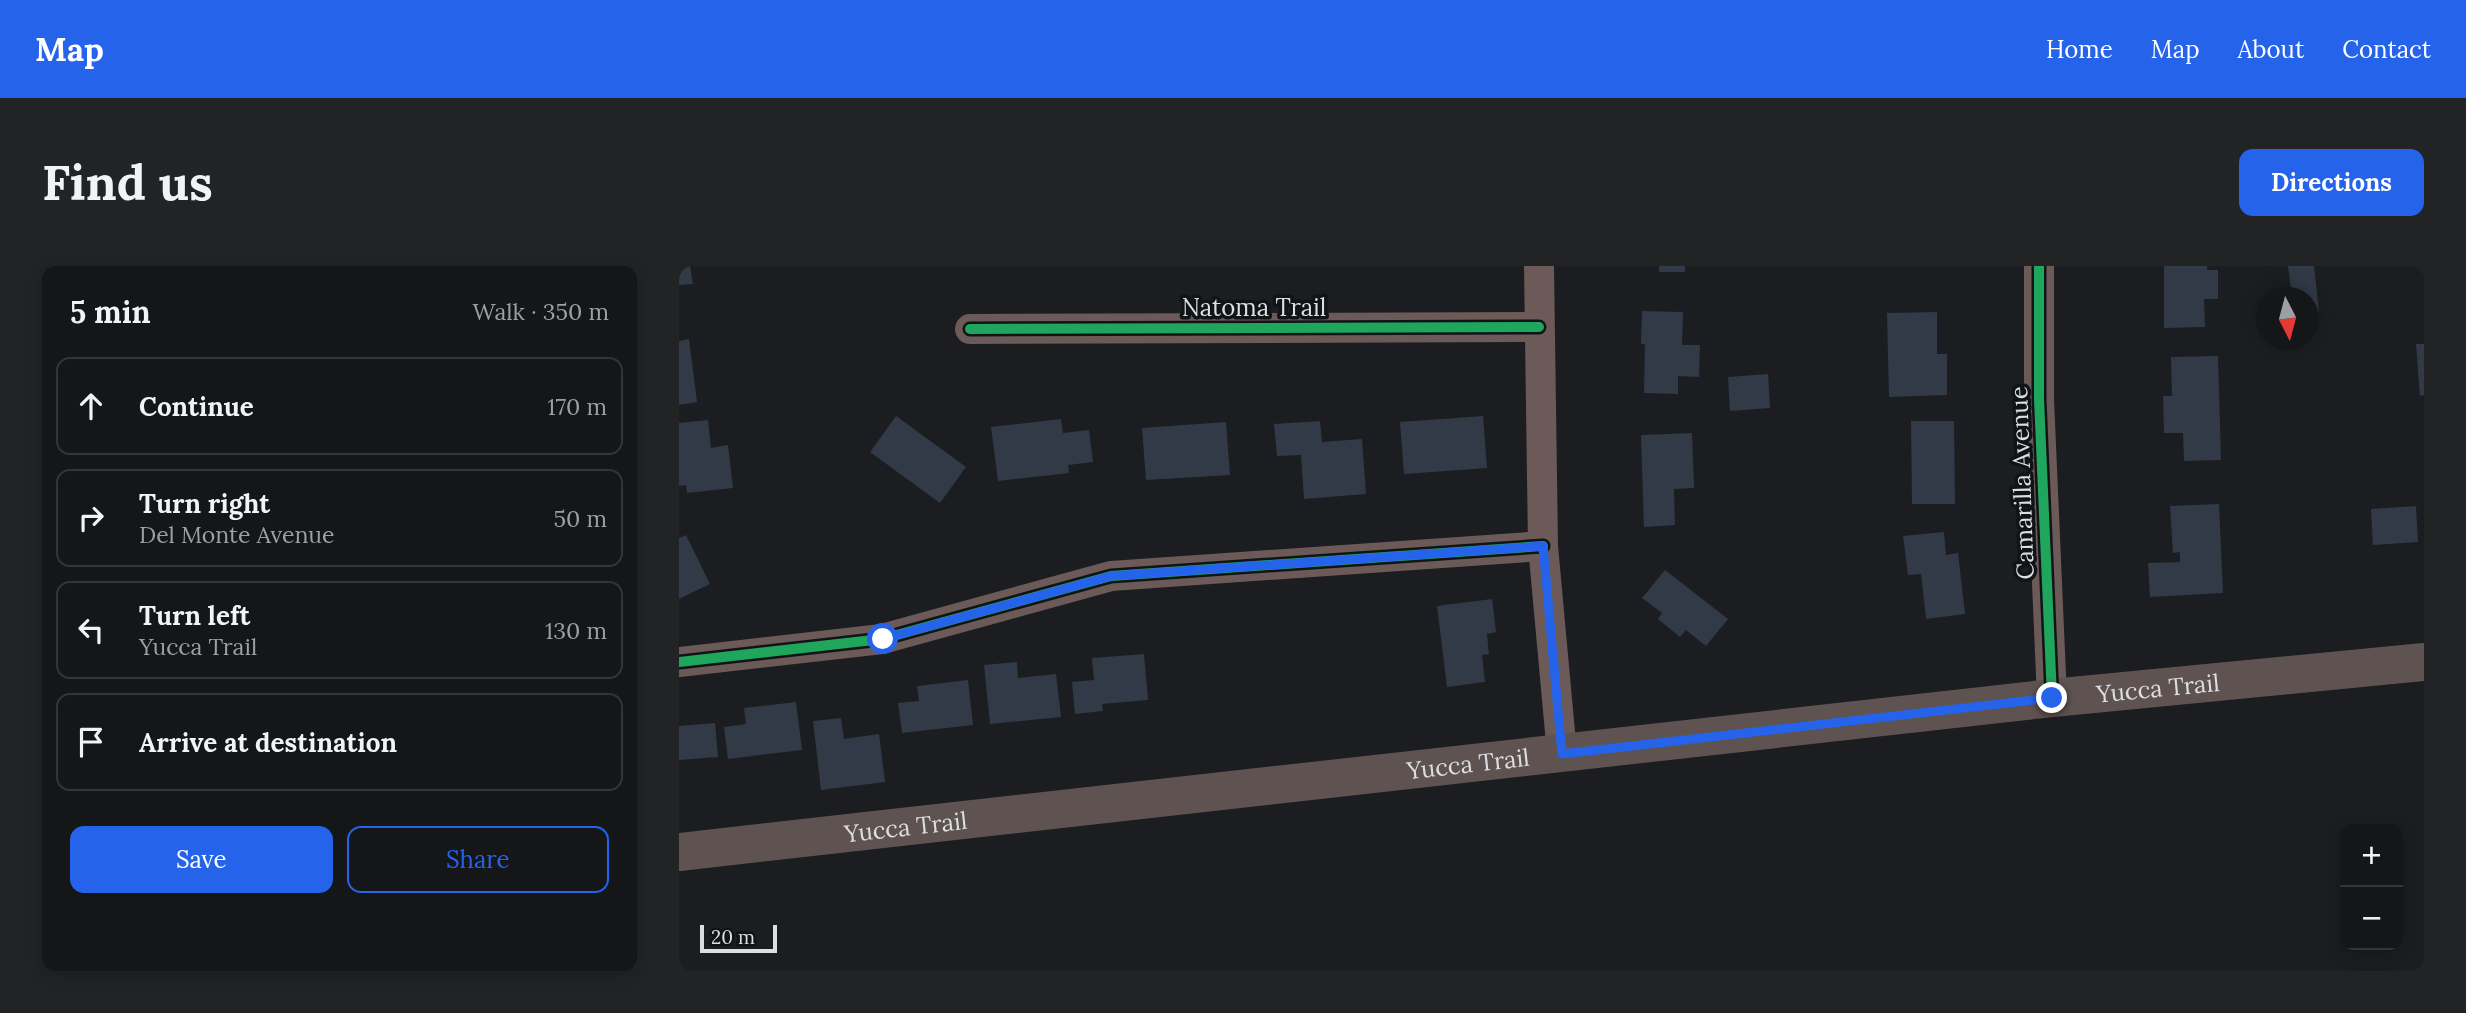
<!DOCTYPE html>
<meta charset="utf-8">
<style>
:root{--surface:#141618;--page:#212325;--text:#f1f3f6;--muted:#9d9fa2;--line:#333537;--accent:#2563eb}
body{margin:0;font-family:Lora,serif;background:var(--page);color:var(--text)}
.controls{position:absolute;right:21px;bottom:21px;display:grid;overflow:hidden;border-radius:14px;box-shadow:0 4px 18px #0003}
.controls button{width:63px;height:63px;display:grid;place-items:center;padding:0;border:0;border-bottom:2px solid var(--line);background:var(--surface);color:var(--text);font:35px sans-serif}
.compass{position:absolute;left:1577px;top:21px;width:63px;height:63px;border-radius:50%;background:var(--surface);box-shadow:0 4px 18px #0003;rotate:174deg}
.scale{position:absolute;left:21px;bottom:18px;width:77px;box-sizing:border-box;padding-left:7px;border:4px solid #dcdee1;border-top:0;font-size:19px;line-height:24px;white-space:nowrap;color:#dcdee1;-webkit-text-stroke:5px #111417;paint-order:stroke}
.stop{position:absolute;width:21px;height:21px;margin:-16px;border:5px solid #2563eb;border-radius:50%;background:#fff}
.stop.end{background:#2563eb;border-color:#fff;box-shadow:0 2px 7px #0008}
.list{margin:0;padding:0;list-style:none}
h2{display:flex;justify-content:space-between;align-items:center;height:91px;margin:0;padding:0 28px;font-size:30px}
h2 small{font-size:23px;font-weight:400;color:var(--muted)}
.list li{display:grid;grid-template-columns:46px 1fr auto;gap:21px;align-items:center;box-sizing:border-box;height:98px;margin:0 14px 14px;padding:0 14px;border:2px solid var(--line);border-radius:14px}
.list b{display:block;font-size:26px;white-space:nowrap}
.list p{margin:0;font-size:23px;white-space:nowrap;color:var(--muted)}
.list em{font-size:23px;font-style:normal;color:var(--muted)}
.actions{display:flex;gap:14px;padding:21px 28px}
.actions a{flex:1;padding:16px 0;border:2px solid var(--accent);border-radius:14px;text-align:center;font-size:24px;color:var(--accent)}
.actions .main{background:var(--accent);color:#fff}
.icon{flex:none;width:38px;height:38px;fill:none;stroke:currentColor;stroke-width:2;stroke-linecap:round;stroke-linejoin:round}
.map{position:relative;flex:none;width:1745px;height:705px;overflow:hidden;border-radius:14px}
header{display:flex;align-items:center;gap:42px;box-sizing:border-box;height:98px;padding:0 35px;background:var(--accent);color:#fff}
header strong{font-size:33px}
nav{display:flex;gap:38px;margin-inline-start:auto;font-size:24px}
.intro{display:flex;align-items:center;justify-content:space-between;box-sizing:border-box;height:168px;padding:0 42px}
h1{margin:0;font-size:49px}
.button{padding:18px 32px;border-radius:14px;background:var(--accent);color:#fff;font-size:24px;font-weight:700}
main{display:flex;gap:42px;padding:0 42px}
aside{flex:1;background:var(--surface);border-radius:14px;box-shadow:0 4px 18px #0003}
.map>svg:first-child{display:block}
.building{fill:#323a48}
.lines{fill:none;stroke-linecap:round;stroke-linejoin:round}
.minor{stroke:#6b5a57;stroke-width:30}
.major{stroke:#5e5351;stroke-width:38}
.cycleway-casing{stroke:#111417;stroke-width:15}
.cycleway{stroke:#20a55d;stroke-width:10}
.route{stroke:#2563eb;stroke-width:9}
.labels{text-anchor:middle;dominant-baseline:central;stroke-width:7;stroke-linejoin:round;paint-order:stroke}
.street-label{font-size:24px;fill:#dcdee1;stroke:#111417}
</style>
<header>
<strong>Map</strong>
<nav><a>Home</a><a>Map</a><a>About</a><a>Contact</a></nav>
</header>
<div class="intro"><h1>Find us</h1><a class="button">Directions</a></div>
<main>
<aside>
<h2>5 min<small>Walk · 350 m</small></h2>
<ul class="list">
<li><svg class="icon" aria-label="ahead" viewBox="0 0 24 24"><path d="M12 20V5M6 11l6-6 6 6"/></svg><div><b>Continue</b></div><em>170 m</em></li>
<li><svg class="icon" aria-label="right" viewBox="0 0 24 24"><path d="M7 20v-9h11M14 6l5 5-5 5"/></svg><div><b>Turn right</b><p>Del Monte Avenue</p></div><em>50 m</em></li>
<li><svg class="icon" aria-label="left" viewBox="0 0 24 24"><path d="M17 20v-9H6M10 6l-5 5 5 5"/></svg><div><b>Turn left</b><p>Yucca Trail</p></div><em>130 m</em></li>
<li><svg class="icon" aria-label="arrive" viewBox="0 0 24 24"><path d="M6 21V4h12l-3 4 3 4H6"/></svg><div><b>Arrive at destination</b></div></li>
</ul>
<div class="actions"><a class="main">Save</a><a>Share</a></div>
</aside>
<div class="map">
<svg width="1745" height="705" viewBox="0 0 1745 705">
<rect width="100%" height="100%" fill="#1b1d20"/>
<g class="building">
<path d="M0 0H11L14 18 0 19Z"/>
<rect x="980" y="0" width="26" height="6"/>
<path d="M1485 0H1528V4H1539V33H1525L1526 61 1485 62Z"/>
<path d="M1609 0H1635L1640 46 1630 47V32H1613Z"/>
<path d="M963 45 1004 46 1003 79H1021L1020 111 999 110V128L965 127 966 78H962Z"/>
<path d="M1258 46V88H1268V129L1210 131 1208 47Z"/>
<path d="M10 73 18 136 0 139V75Z"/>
<path d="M1737 78H1745V129L1741 130Z"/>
<path d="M1539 90 1542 194 1505 195 1504 167H1485L1484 130H1493L1492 91Z"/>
<path d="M1089 108 1091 142 1051 145 1049 111Z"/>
<path d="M217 150 287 201 261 237 191 186Z"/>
<path d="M804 150 808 202 725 208 721 156Z"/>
<path d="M382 153 384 167 410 164 414 196 389 199 390 207 319 215 312 161Z"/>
<path d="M29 154 32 182 49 179 54 222 8 227 7 219 0 220V157Z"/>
<path d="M641 155 643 176 683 173 687 228 625 233 622 189 598 190 595 158Z"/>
<path d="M1232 155H1275L1276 238H1233Z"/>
<path d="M547 156 551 209 467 214 463 162Z"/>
<path d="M1013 167 1015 222 995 223 996 259 965 261 962 169Z"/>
<path d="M1540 238 1544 327 1471 331 1469 297 1501 296V286L1494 287 1491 240Z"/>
<path d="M1737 240 1739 276 1694 279 1692 243Z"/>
<path d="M1265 266 1267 289 1279 287 1286 348 1247 353 1242 308 1229 309 1224 270Z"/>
<path d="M7 269 31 318 0 333V272Z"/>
<path d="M986 304 1049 353 1027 380 1007 364 1001 371 979 353 983 347 963 332Z"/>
<path d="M813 333 817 366 808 368 810 388 803 389 806 416 768 421 758 340Z"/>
<path d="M465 388 469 434 423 438 424 445 396 448 393 416 415 414 413 392Z"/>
<path d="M338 396 339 412 377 408 382 451 311 458 305 399Z"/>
<path d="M289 414 294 459 223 467 219 437 240 435 238 420Z"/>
<path d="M117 436 123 484 49 493 45 461 67 458 65 442Z"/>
<path d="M162 452 165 473 200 468 206 516 142 524 134 455Z"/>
<path d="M36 457 39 491 0 494V460Z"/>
</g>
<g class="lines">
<g class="minor">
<path d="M860 0 864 280 883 488"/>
<path d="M1360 0V133L1373 432"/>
<path d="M291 63 860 61"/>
<path d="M0 396 203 373 432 310 864 280"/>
</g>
<path class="major" id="s1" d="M0 586 1373 432 1745 396"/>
<defs>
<g id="cycleway">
<path d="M1360 0V133L1373 432"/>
<path d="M291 63 860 61"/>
<path d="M0 396 203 373 432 310 864 280"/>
</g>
</defs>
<use href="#cycleway" class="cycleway-casing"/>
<use href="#cycleway" class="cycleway"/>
</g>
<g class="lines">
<path class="route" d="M204 373 432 310 864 280 883 488 1373 432"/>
</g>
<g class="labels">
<g class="street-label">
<text x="575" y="41">Natoma Trail</text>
<text transform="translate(1343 217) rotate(-92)">Camarilla Avenue</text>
<text stroke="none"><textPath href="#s1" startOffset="1488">Yucca Trail</textPath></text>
<text stroke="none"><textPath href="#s1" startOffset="794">Yucca Trail</textPath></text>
<text stroke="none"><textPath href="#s1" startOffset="228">Yucca Trail</textPath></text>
</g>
</g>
</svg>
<div class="controls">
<button>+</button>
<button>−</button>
</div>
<svg class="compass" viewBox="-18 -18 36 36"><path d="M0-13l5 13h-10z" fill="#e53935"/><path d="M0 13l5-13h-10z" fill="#9d9fa2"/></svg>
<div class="scale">20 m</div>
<div class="stop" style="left:204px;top:373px"></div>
<div class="stop end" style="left:1373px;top:432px"></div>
</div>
</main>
